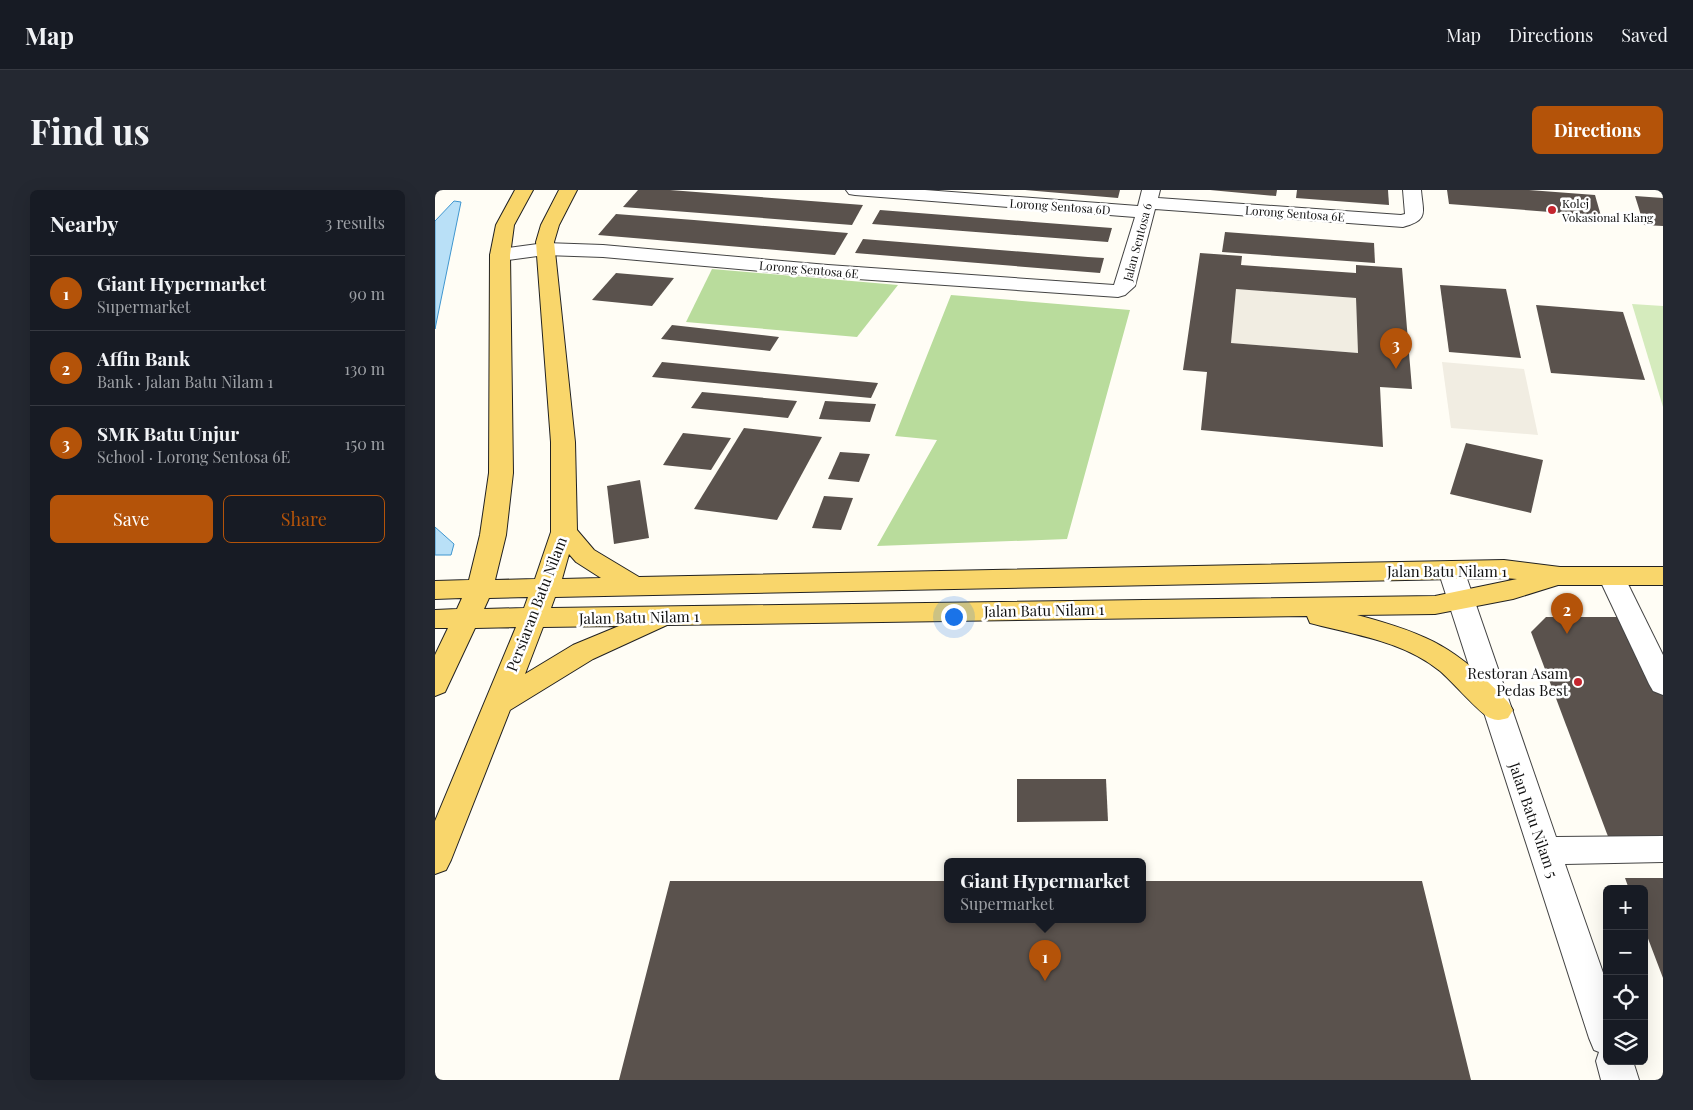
<!DOCTYPE html>
<meta charset="utf-8">
<style>
:root{--surface:#171b24;--page:#242831;--text:#f1f3f6;--muted:#9ea1a6;--line:#363941;--accent:#b45309}
body{margin:0;font-family:"Playfair Display",serif;background:var(--page);color:var(--text)}
.controls{position:absolute;right:15px;bottom:15px;display:grid;overflow:hidden;border-radius:8px;box-shadow:0 5px 20px #0002}
.controls button{width:45px;height:45px;display:grid;place-items:center;padding:0;border:0;border-bottom:1px solid var(--line);background:var(--surface);color:var(--text);font:25px sans-serif}
.you{position:absolute;left:518px;top:426px;width:18px;height:18px;margin:-12px;border:4px solid #fff;border-radius:50%;background:#1a73e8;box-shadow:0 0 0 8px #1a73e833}
.badge{display:grid;place-items:center;width:32px;height:32px;border-radius:50%;background:var(--accent);color:#fff;font-size:16px;font-weight:700}
.pin{position:absolute;translate:-50% -41px;filter:drop-shadow(0 1px 2px #0008)}
.pin::after{content:'';position:absolute;top:26px;width:18px;height:15px;background:inherit;clip-path:polygon(0 0,100% 0,50% 100%)}
.popup{position:absolute;left:509px;top:668px;width:202px;height:65px;box-sizing:border-box;display:grid;place-content:center;border-radius:8px;background:var(--surface);filter:drop-shadow(0 1px 4px #0005);font-size:16px;white-space:nowrap;color:var(--muted)}
.popup b{font-size:19px;color:var(--text)}
.popup::after{content:'';position:absolute;left:50%;top:100%;margin-left:-10px;border:10px solid transparent;border-top-color:var(--surface)}
.list{margin:0;padding:0;list-style:none}
h2{display:flex;justify-content:space-between;align-items:center;height:65px;margin:0;padding:0 20px;font-size:21px}
h2 small{font-size:16px;font-weight:400;color:var(--muted)}
.list li{display:grid;grid-template-columns:32px 1fr auto;gap:15px;align-items:center;box-sizing:border-box;height:75px;padding:0 20px;border-top:1px solid var(--line)}
.list b{display:block;font-size:19px;white-space:nowrap}
.list p{margin:0;font-size:16px;white-space:nowrap;color:var(--muted)}
.list em{font-size:16px;font-style:normal;color:var(--muted)}
.actions{display:flex;gap:10px;padding:15px 20px}
.actions a{flex:1;padding:11px 0;border:1px solid var(--accent);border-radius:8px;text-align:center;font-size:18px;color:var(--accent)}
.actions .main{background:var(--accent);color:#fff}
.icon{flex:none;width:28px;height:28px;fill:none;stroke:currentColor;stroke-width:2;stroke-linecap:round;stroke-linejoin:round}
.map{position:relative;flex:none;width:1228px;height:890px;overflow:hidden;border-radius:8px}
header{display:flex;align-items:center;gap:30px;box-sizing:border-box;height:70px;padding:0 25px;background:var(--surface);border-bottom:1px solid var(--line)}
header strong{font-size:24px}
nav{display:flex;gap:28px;margin-inline-start:auto;font-size:18px}
.intro{display:flex;align-items:center;justify-content:space-between;box-sizing:border-box;height:120px;padding:0 30px}
h1{margin:0;font-size:35px}
.button{padding:12px 22px;border-radius:8px;background:var(--accent);color:#fff;font-size:18px;font-weight:700}
main{display:flex;gap:30px;padding:0 30px}
aside{flex:1;background:var(--surface);border-radius:8px;box-shadow:0 5px 20px #0002}
.map>svg:first-child{display:block}
.green{fill:#d5ebbd}
.forest{fill:#b9dc9c}
.plaza{fill:#f1ede2}
.water{fill:#b9e0f7;stroke:#3f96cf}
.building{fill:#5a524d;fill-rule:evenodd}
.lines{fill:none;stroke-linecap:round;stroke-linejoin:round}
.minor-casing{stroke:#444;stroke-width:2}
.major-casing{stroke:#222;stroke-width:2}
.minor{fill:#fff;fill-rule:evenodd}
.major{fill:#f9d66b;fill-rule:evenodd}
.poi-dot{fill:#c4262e;stroke:#fff;stroke-width:2}
.labels{text-anchor:middle;dominant-baseline:central;stroke-width:5;stroke-linejoin:round;paint-order:stroke}
.far-poi-label{font-size:12px;fill:#111;stroke:#fff;text-anchor:start}
.far-street-label{font-size:12px;fill:#111;stroke:#fff}
.street-label{font-size:15px;fill:#111;stroke:#fff}
.poi-label{font-size:15px;fill:#111;stroke:#fff;text-anchor:end}
</style>
<header>
<strong>Map</strong>
<nav><a>Map</a><a>Directions</a><a>Saved</a></nav>
</header>
<div class="intro"><h1>Find us</h1><a class="button">Directions</a></div>
<main>
<aside>
<h2>Nearby<small>3 results</small></h2>
<ul class="list">
<li><span class="badge">1</span><div><b>Giant Hypermarket</b><p>Supermarket</p></div><em>90 m</em></li>
<li><span class="badge">2</span><div><b>Affin Bank</b><p>Bank · Jalan Batu Nilam 1</p></div><em>130 m</em></li>
<li><span class="badge">3</span><div><b>SMK Batu Unjur</b><p>School · Lorong Sentosa 6E</p></div><em>150 m</em></li>
</ul>
<div class="actions"><a class="main">Save</a><a>Share</a></div>
</aside>
<div class="map">
<svg width="1228" height="890" viewBox="0 0 1228 890">
<rect width="100%" height="100%" fill="#fffdf5"/>
<path class="green" d="M1197 114 1228 116V217Z"/>
<g class="forest">
<path d="M277 79 463 95 422 147 251 132Z"/>
<path d="M516 105 695 120 632 349 442 356 502 250 460 246Z"/>
</g>
<g class="plaza">
<path d="M801 99 921 108 923 163 796 153Z"/>
<path d="M1007 172 1089 179 1103 245 1016 238Z"/>
</g>
<g class="water">
<path d="M19 11 26 12 0 139V31Z"/>
<path d="M0 337 19 354 16 365H0Z"/>
</g>
<g class="building">
<path d="M203 0H235L428 15 417 35 188 17Z"/>
<path d="M590 0H685L683 8Z"/>
<path d="M775 0H842L841 6Z"/>
<path d="M862 0H953L954 15 861 8Z"/>
<path d="M1012 0H1094L1160 5 1166 26 1014 14Z"/>
<path d="M1200 6 1228 8V36L1209 35Z"/>
<path d="M445 20 599 32 677 38 673 52 437 34Z"/>
<path d="M181 24 259 30 413 43 400 65 163 45Z"/>
<path d="M790 42 939 53 940 73 787 62Z"/>
<path d="M428 49 653 67 669 68 665 83 420 63Z"/>
<path d="M765 63 807 66 806 75 921 83V75L967 78 977 199 945 197 948 257 766 240 772 182 748 180ZM801 99 921 108 923 163 796 153Z"/>
<path d="M181 83 239 88 217 116 157 110Z"/>
<path d="M1005 95 1071 99 1086 168 1014 162Z"/>
<path d="M1101 115 1188 122 1210 190 1116 183Z"/>
<path d="M237 135 344 147 335 161 226 149Z"/>
<path d="M227 172 443 193 436 208 217 187Z"/>
<path d="M267 202 362 211 353 228 256 218Z"/>
<path d="M390 211 441 214 435 232 384 229Z"/>
<path d="M309 238 387 247 342 330 259 319Z"/>
<path d="M248 243 296 248 276 280 228 275Z"/>
<path d="M1031 253 1108 270 1096 323 1015 304Z"/>
<path d="M405 262 435 264 424 292 393 289Z"/>
<path d="M205 290 214 348 179 354 172 296Z"/>
<path d="M389 306 418 308 406 340 377 338Z"/>
<path d="M1111 427H1193L1228 503V657H1177L1096 442Z"/>
<path d="M582 589H671L673 631 582 632Z"/>
<path d="M1190 688H1228V788L1209 738V699H1194Z"/>
<path d="M235 691H512V730H708V691H987L1036 890H184Z"/>
</g>
<g class="lines">
<defs>
<g id="minor">
<path d="M411 0H490L703 16 707 0H725L723 8 966 25 970 24 968 0H986C988 23 994 30 968 37L720 19 700 96 690 105 683 107 393 87 168 67 110 65 65 71 58 69 55 65 58 61 65 59 110 53 168 55 393 75 679 95 700 27 420 5 414 4Z"/>
<path d="M1016 371 1025 374 1029 380 1121 647 1228 646V672L1130 674 1172 794V871H1198L1204 890H1166L1161 871 1164 862 1159 860 1154 848 1003 380 1007 374Z"/>
<path d="M1176 377 1185 380 1189 386 1228 465V505L1218 501 1214 494 1163 386 1167 380Z"/>
</g>
<path id="major" d="M80 0H98L79 35 75 65 78 283 71 345 60 390 100 389 116 342V252L101 52 106 35 124 0H142L124 35 119 52 140 252 142 340 159 360 204 387 1069 370 1125 377H1228V395H1123L1078 409 1000 424 922 425C994 444 1022 458 1073 512L1078 520 1073 528C1066 530 1062 531 1055 528 1046 525 1016 490 1005 481 968 451 920 445 875 433L872 426 232 435 158 469 75 520 16 670 11 680 0 684V631L81 437 40 438 10 502 0 506V465L13 438H0V420L22 419 27 408 0 409V391L34 390 45 345 54 283 55 65 61 35ZM134 364 141 372 166 388 127 389ZM1069 388 1082 389 1000 406 116 418 120 407ZM93 407 89 418 49 419 54 408ZM184 436 138 455 90 484 108 437Z"/>
</defs>
<use href="#minor" class="minor-casing"/>
<use href="#major" class="major-casing"/>
<use href="#minor" class="minor"/>
<use href="#major" class="major"/>
</g>
<g class="poi-dot">
<circle cx="1117" cy="20" r="5"/>
<circle cx="1143" cy="492" r="5"/>
</g>
<g class="labels">
<g class="far-poi-label">
<text x="1127" y="13">Kolej<tspan x="1127" dy="14">Vokasional Klang</tspan></text>
</g>
<g class="far-street-label">
<text transform="translate(625 16) rotate(4)">Lorong Sentosa 6D</text>
<text transform="translate(860 23) rotate(4)">Lorong Sentosa 6E</text>
<text transform="translate(702 52) rotate(-75)">Jalan Sentosa 6</text>
<text transform="translate(374 79) rotate(5)">Lorong Sentosa 6E</text>
</g>
<g class="street-label">
<text x="1012" y="381">Jalan Batu Nilam 1</text>
<text transform="translate(101 414) rotate(-69)">Persiaran Batu Nilam</text>
<text transform="translate(609 420) rotate(-1)">Jalan Batu Nilam 1</text>
<text transform="translate(204 427) rotate(-1)">Jalan Batu Nilam 1</text>
<text transform="translate(1099 630) rotate(71)">Jalan Batu Nilam 5</text>
</g>
<g class="poi-label">
<text x="1133" y="483">Restoran Asam<tspan x="1133" dy="17">Pedas Best</tspan></text>
</g>
</g>
</svg>
<div class="controls">
<button>+</button>
<button>−</button>
<button><svg class="icon" aria-label="locate" viewBox="0 0 24 24"><circle cx="12" cy="12" r="6"/><path d="M12 2v4M12 18v4M2 12h4M18 12h4"/></svg></button>
<button><svg class="icon" aria-label="layers" viewBox="0 0 24 24"><path d="M12 4l9 5-9 5-9-5zM3 14l9 5 9-5"/></svg></button>
</div>
<div class="you"></div>
<div class="pin badge" style="left:610px;top:791px">1</div>
<div class="popup"><b>Giant Hypermarket</b>Supermarket</div>
<div class="pin badge" style="left:1132px;top:444px">2</div>
<div class="pin badge" style="left:961px;top:179px">3</div>
</div>
</main>
